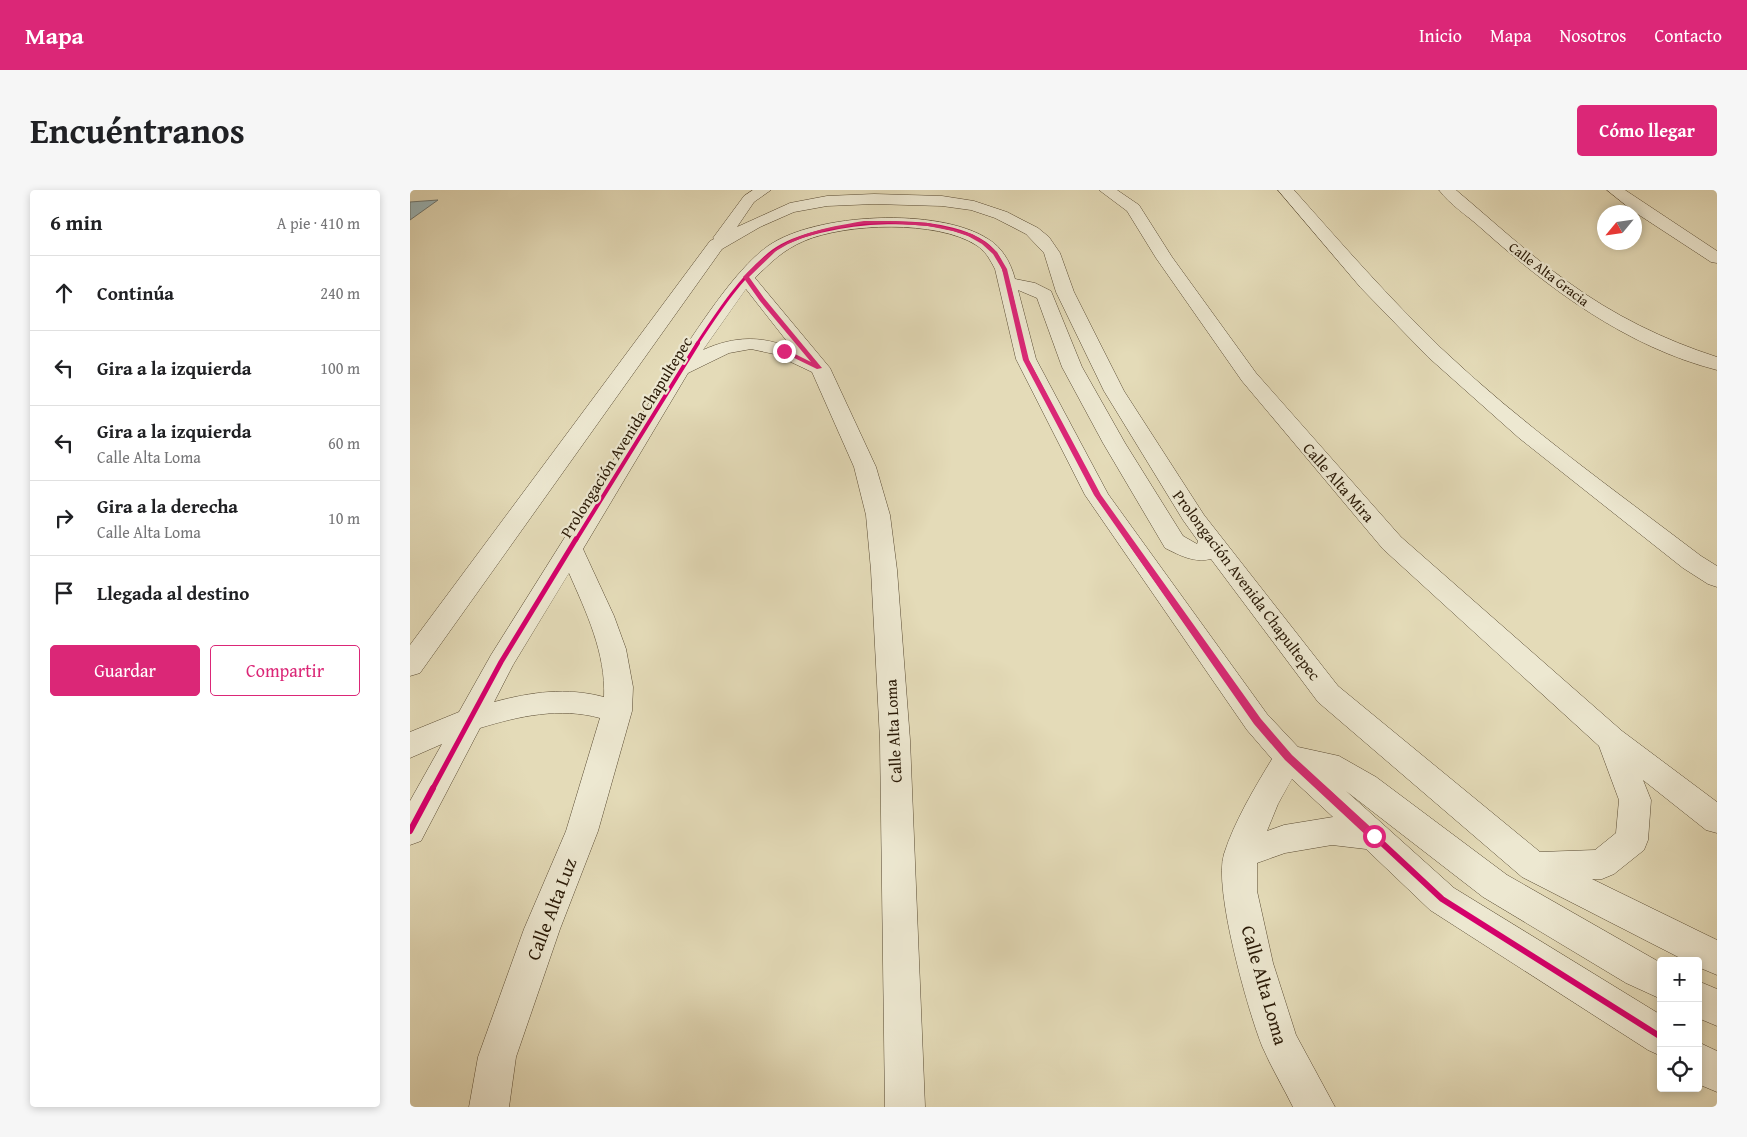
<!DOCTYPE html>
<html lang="es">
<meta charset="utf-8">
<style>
:root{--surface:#fff;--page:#f6f6f6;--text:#202124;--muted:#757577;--line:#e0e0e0;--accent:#db2777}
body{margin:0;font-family:"Gentium Book Plus",serif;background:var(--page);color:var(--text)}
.controls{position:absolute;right:15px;bottom:15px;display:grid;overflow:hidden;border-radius:5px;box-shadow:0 2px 8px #0003}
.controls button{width:45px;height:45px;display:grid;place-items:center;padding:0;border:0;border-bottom:1px solid var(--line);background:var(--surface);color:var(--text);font:25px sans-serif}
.compass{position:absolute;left:1187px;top:15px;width:45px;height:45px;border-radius:50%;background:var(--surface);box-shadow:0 2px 8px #0003;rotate:241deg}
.stop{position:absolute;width:15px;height:15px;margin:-11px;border:4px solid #db2777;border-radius:50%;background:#fff}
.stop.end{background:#db2777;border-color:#fff;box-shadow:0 1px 5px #0008}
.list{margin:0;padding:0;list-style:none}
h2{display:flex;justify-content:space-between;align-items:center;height:65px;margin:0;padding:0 20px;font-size:21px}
h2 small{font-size:16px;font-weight:400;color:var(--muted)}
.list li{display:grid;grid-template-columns:32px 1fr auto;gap:15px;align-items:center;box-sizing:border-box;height:75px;padding:0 20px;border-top:1px solid var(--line)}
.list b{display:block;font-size:19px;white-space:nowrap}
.list p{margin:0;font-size:16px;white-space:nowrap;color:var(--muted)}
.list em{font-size:16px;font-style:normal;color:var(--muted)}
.actions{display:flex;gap:10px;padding:15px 20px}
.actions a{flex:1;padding:11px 0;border:1px solid var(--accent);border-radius:5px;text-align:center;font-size:18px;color:var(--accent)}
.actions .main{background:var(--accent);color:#fff}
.icon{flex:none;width:28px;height:28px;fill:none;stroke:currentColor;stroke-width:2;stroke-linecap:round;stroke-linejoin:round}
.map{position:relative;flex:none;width:1307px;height:917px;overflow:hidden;border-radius:5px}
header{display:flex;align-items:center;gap:30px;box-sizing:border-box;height:70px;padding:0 25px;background:var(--accent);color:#fff}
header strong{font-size:24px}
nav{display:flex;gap:28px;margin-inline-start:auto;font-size:18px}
.intro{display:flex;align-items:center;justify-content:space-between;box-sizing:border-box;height:120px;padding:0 30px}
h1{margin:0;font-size:35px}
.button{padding:12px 22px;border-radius:5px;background:var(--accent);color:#fff;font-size:18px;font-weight:700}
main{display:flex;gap:30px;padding:0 30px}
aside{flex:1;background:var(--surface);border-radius:5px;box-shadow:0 2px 8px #0003}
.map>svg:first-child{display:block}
.water{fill:#9cb8bb;stroke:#6e7873}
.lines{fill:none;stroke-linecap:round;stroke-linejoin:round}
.minor-casing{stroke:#584a32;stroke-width:1}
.minor{fill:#ede8d1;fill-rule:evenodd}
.cycleway-far3-casing{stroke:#ede8d1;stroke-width:5}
.cycleway-far2-casing{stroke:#ede8d1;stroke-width:6}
.cycleway-far1-casing{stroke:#ede8d1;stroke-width:8}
.cycleway-casing{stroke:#ede8d1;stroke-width:9}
.cycleway-far3{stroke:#d6006c;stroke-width:3}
.cycleway-far2{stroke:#d6006c;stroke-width:4}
.cycleway-far1{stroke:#d6006c;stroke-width:5}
.cycleway{stroke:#d6006c;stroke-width:6}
.route{fill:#db2777}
.labels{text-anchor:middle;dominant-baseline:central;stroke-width:4.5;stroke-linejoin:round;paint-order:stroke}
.far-street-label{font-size:14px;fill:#291906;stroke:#ede8d1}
.street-label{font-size:16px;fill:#291906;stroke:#ede8d1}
.near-street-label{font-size:19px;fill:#291906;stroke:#ede8d1}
</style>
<header>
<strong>Mapa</strong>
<nav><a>Inicio</a><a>Mapa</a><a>Nosotros</a><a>Contacto</a></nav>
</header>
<div class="intro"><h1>Encuéntranos</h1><a class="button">Cómo llegar</a></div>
<main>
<aside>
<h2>6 min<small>A pie · 410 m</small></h2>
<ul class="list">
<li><svg class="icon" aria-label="ahead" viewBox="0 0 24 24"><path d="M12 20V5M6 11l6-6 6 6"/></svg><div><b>Continúa</b></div><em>240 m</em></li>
<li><svg class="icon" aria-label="left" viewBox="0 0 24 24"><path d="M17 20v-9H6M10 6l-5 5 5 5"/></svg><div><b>Gira a la izquierda</b></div><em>100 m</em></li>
<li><svg class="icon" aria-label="left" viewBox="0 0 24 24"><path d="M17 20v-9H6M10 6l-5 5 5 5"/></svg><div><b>Gira a la izquierda</b><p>Calle Alta Loma</p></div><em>60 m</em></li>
<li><svg class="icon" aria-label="right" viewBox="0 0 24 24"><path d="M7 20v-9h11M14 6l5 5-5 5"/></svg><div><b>Gira a la derecha</b><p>Calle Alta Loma</p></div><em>10 m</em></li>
<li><svg class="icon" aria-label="arrive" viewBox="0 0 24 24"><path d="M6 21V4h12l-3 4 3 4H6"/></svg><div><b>Llegada al destino</b></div></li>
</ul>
<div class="actions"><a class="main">Guardar</a><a>Compartir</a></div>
</aside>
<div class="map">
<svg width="1307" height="917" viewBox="0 0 1307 917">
<rect width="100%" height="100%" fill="#e4dbb8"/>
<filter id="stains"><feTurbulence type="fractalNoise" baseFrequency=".004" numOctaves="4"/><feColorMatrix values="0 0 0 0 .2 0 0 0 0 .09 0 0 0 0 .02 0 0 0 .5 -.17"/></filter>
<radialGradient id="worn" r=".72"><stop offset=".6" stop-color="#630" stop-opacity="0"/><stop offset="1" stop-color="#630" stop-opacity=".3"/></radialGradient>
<path class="water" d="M28 10 0 30V12Z"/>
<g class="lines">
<defs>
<g id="minor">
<path d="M343 0H361L344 12 327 37 380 13 417 6 464 4 532 6 564 11 597 22 628 38 639 47 650 63 664 102 714 201 794 325 928 496 1130 662 1185 660 1206 643 1209 610 1189 556 973 359 832 191 746 68 717 21 689 0H707L729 15 762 67 846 183 991 347 1212 541 1307 612V643L1296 640 1233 590 1241 610 1238 650 1234 660 1204 684 1192 689H1182L1307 750V785L1288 777V771H1276L1112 687 908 512 801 369C784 373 771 366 755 358L693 253 652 177 627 108 608 100 626 169 698 304 857 524 888 557 929 566 966 587 1097 685 1251 773V809L1216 793 1073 707 936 601 1044 698 1251 825V866L1238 860 1020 720 956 659 922 655 875 663 847 673V701L863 773 886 845 925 917H883C873 897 861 877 852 856 838 821 803 698 814 664 824 632 845 597 862 569L837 540 675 305 606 169 585 79C580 70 576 61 566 55 527 30 436 33 394 51 373 60 361 72 345 88L420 178 466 277 480 325 487 380 500 550 515 917H475L470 550 461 380 456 325 444 277 402 182 364 164 341 159 319 163 278 183 173 359 204 426 216 459 223 497 222 521 188 641 150 739 106 867 99 917H59L68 867 114 739 156 641 190 528C150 517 109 526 70 538L11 651 0 655V611L32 554 0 568V542L49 522 81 465 261 178C286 142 323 81 358 56 405 23 529 17 578 49 592 57 601 73 605 89L625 93 641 101 672 177 715 253 773 346 787 354 788 351 773 330 694 201 646 102 634 63 616 44 585 28 561 20 532 16 464 14 417 16 384 22 350 37 312 59 10 483 0 486V455L300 51 304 49 303 48 334 6ZM336 99 383 159C352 145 324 146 293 160ZM159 383C176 422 196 463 194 507 156 497 122 502 84 512L103 475ZM882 589 923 627 874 635 857 641 868 614Z"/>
<path d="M868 0H884C932 54 979 108 1031 158 1111 234 1203 299 1291 366L1307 376V397L1298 394 1273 378 1109 248 1018 167 951 98Z"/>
<path d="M1029 0H1046C1083 31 1118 64 1158 92 1203 125 1254 150 1307 167V180C1217 157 1139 99 1071 38 1058 26 1040 15 1029 0Z"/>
<path d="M1197 0H1215L1307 61V73L1301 72 1223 21Z"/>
<path d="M1288 791 1307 799V836L1288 828Z"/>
<path d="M1288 852 1307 861V902L1288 894Z"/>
</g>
</defs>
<use href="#minor" class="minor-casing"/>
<use href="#minor" class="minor"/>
<defs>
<path id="cycleway-far3" d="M287 154C308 122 332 85 363 61 405 29 552 17 586 64 600 85 606 129 612 154"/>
<g id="cycleway-far2">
<path d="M612 153 616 169 687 305 719 350"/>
<path d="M166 350 288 153"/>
</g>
<g id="cycleway-far1">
<path d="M718 349 847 532 879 567 914 600"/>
<path d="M22 600 91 472 166 349"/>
</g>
<g id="cycleway">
<path d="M913 598 1032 709 1251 847"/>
<path d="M0 641 23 598"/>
</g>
</defs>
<use href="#cycleway-far3" class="cycleway-far3-casing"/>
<use href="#cycleway-far2" class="cycleway-far2-casing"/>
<use href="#cycleway-far1" class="cycleway-far1-casing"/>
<use href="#cycleway" class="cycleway-casing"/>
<use href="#cycleway-far3" class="cycleway-far3"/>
<use href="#cycleway-far2" class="cycleway-far2"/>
<use href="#cycleway-far1" class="cycleway-far1"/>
<use href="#cycleway" class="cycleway"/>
</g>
<path class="route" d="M454 31H480L518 33 544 39 562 44 575 52 587 62 597 79 619 170 691 305 851 529 882 565 967 643V649H960L875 570 844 534 684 305 613 170 592 79 583 64 572 54 558 46 543 41 518 36 480 33 454 34 418 40 392 48 378 54 366 61 339 87 354 108 412 178 407 179 372 162V160H377L401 172 350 111 333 87C372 46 401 40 454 31Z"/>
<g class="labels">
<g class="far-street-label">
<text transform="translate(1139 84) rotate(37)">Calle Alta Gracia</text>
</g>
<g class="street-label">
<text transform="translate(216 247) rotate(-58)">Prolongación Avenida Chapultepec</text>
<text transform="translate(929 292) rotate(49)">Calle Alta Mira</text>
<text transform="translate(837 395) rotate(53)">Prolongación Avenida Chapultepec</text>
<text transform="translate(483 541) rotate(-93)">Calle Alta Loma</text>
</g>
<g class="near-street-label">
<text transform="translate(141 719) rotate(-69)">Calle Alta Luz</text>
<text transform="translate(855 795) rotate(74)">Calle Alta Loma</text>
</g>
</g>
<rect width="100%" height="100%" filter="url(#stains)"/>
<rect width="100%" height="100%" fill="url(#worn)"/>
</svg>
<div class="controls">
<button>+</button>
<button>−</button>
<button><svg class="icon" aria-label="locate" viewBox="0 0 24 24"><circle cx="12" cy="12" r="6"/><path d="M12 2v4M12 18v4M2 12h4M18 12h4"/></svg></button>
</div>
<svg class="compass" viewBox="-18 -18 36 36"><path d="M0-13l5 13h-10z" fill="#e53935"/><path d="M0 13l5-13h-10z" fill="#757577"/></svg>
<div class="stop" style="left:964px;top:646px"></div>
<div class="stop end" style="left:374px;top:161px"></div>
</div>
</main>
